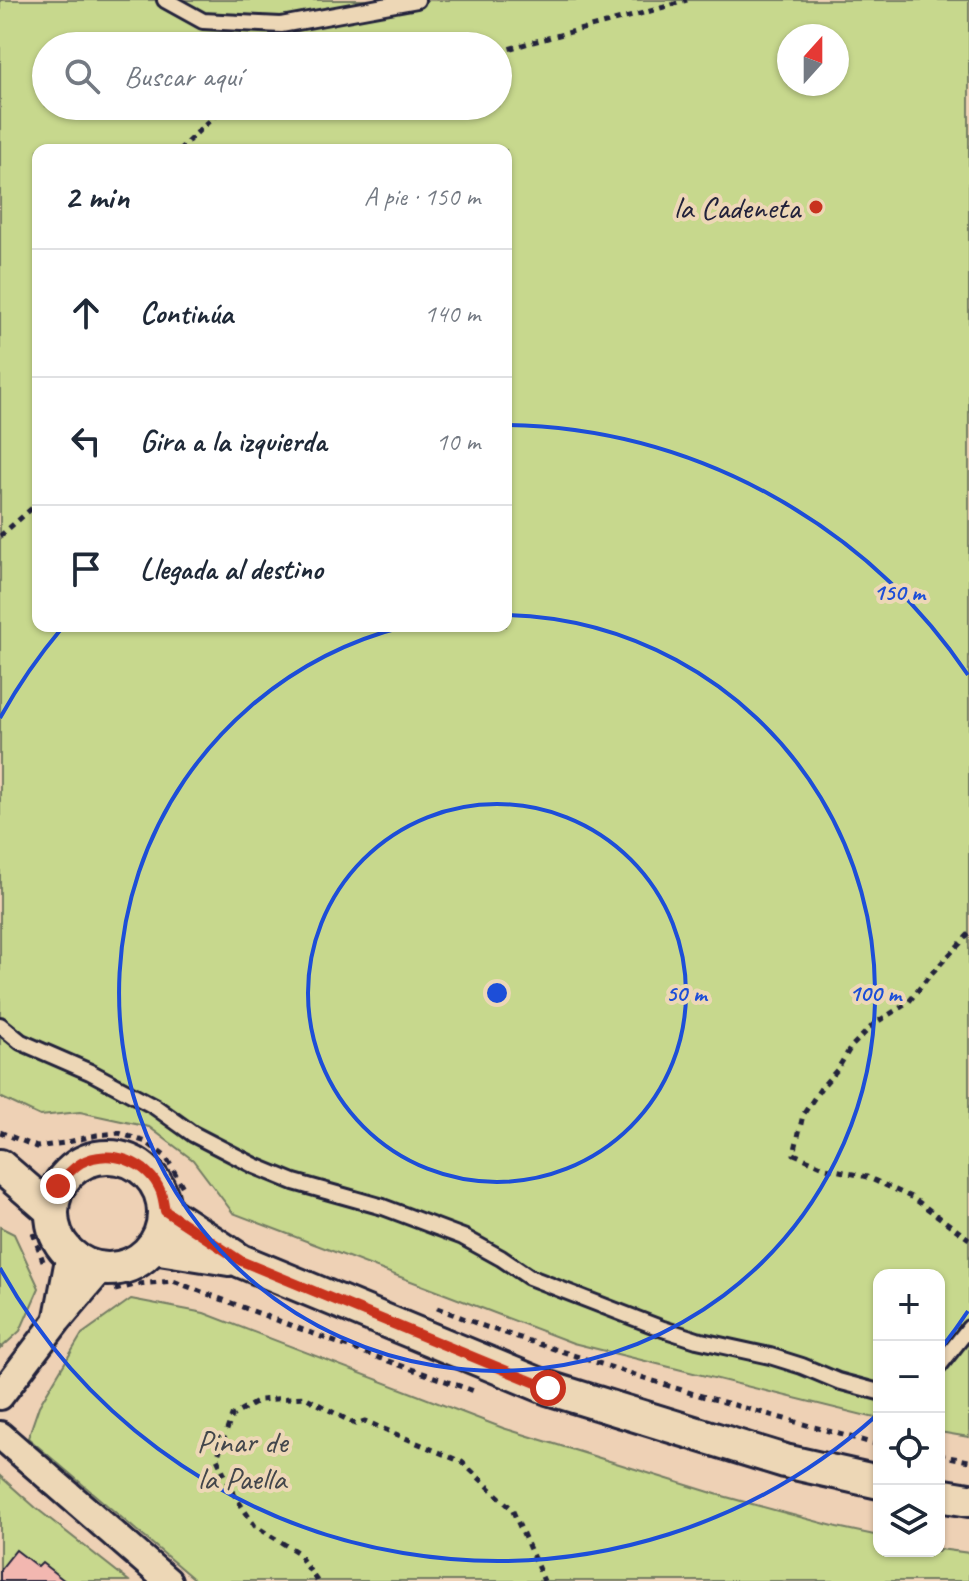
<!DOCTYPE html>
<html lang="es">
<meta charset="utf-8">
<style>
:root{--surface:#fff;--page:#f2f2f3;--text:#1f2937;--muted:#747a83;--line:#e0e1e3}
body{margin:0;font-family:Caveat,sans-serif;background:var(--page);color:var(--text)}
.controls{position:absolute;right:24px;bottom:24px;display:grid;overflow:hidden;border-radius:16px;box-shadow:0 2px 6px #0004}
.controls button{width:72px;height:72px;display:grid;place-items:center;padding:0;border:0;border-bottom:2px solid var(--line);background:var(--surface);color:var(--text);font:40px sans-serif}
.compass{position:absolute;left:777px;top:24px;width:72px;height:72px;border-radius:50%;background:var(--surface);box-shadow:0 2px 6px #0004;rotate:21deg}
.stop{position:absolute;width:24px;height:24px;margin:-18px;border:6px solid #c8321e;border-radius:50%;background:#fff}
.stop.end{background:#c8321e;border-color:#fff;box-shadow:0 2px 8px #0008}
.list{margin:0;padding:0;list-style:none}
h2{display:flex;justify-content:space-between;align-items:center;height:104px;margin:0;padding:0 32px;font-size:34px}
h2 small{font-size:26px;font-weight:400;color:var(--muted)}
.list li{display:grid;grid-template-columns:52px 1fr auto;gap:24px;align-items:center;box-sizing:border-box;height:128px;padding:0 32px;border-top:2px solid var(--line)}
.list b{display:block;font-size:30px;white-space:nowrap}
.list em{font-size:26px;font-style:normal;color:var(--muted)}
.icon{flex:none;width:44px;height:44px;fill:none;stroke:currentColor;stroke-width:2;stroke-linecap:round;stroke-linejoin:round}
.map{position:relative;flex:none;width:969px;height:1581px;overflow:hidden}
.search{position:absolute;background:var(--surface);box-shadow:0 2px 6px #0004;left:32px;top:32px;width:480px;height:88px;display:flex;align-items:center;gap:20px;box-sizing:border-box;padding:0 28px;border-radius:44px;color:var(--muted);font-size:30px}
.panel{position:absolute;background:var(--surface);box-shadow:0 2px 6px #0004;left:32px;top:144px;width:480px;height:488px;border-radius:16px}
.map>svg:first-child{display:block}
.green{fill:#c7d88d;stroke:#747d64;stroke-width:2;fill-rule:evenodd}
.building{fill:#f2b7b0;stroke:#22223b;stroke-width:2}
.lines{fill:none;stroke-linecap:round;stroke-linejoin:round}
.service-casing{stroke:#22223b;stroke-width:20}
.minor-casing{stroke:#22223b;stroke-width:32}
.tertiary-casing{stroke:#22223b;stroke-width:38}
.path{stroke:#22223b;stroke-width:5;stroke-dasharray:6 6;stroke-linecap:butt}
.service{stroke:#edd7b6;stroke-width:14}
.minor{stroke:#edd7b6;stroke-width:26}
.tertiary{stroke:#edd7b6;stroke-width:32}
.route{stroke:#c8321e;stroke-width:10}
.ring{fill:none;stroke:#1d4ed8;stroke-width:4}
.poi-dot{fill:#c8321e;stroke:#edd7b6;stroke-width:3}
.labels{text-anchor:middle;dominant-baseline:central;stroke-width:8;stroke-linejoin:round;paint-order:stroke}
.poi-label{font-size:32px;fill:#22223b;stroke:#edd7b6;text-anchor:end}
.park-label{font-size:32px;fill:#43464b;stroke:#edd7b6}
.centre{fill:#1d4ed8;stroke:#edd7b6;stroke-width:4}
.ring-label{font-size:24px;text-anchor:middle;font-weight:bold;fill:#1d4ed8;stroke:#edd7b6;stroke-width:8;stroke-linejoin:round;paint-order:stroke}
</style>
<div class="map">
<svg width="969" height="1581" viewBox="0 0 969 1581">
<rect width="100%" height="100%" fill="#eed1b5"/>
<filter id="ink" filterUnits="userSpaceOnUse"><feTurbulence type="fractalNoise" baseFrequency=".0125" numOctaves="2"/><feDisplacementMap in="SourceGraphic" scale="16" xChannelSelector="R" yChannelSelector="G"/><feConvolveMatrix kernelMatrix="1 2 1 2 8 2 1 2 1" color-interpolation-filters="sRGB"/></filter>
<g filter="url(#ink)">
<g class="green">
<path d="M0 0H969V1437L939 1432V1275H879V1419L573 1343 233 1213 193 1160 149 1127 80 1112 40 1116 0 1097ZM789 36H837V84H789ZM46 46H498V106H46ZM38 150H506V626H38Z"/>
<path d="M0 1227 14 1234 39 1288 20 1331 0 1349Z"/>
<path d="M131 1299 204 1313 503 1428 719 1495 837 1527 879 1536V1551H939V1549L969 1553V1581H196L28 1438 39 1406 82 1334Z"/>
<path d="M0 1476 36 1508 129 1581H0Z"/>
</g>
<path class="building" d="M16 1550 38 1567 42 1563 65 1581H0V1570Z"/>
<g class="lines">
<defs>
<g id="service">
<path d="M165 0 203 21 281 25 417 0"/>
<path d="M0 1025 21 1042 90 1072 154 1106 193 1134 255 1166 294 1182 383 1207 463 1237 501 1258 529 1277 663 1329 697 1340 770 1356 802 1366 838 1381 879 1392"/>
<path d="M939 1366 969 1328"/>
</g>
<g id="minor">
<path d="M58 1317 70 1254"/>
<path d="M0 1396 57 1321 101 1269"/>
<path d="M0 1435 168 1581"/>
</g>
<g id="tertiary">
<circle cx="108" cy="1213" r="56"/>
<path d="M0 1166 52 1211"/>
<path d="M165 1211 241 1261 548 1388 785 1461 879 1482"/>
<path d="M153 1247 229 1259"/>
<path d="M939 1495 969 1500"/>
</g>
</defs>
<use href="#service" class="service-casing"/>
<use href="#minor" class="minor-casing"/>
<use href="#tertiary" class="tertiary-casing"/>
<g class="path">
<path d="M498 52C561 33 625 20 687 0"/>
<path d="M179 150 225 106"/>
<path d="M0 536 38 503"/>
<path d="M969 934 930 975 908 1003 875 1023 851 1047 837 1070 821 1088 803 1115 794 1154 826 1168 867 1177 913 1198 969 1239"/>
<path d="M0 1132 37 1147 64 1143 97 1135 119 1133 146 1142 166 1157 184 1189"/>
<path d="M33 1233 43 1261"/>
<path d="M115 1290 139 1284 173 1281 351 1348 477 1392"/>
<path d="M437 1308 486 1327 691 1393 879 1445"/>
<path d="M939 1455 969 1461"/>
<path d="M317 1581 297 1552 255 1526 235 1496 217 1458 232 1416 260 1400 305 1397 355 1424 365 1421 462 1462 512 1509 544 1581"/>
</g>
<use href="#service" class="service"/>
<use href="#minor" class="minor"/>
<use href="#tertiary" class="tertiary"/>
</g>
</g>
<g class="lines" filter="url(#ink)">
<path class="route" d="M58 1186C65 1177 72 1168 81 1163 110 1147 149 1162 161 1192 163 1198 164 1205 165 1211L241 1261 548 1388"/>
</g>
<g class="ring">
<circle cx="497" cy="993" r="189"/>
<path d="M507 615A378 378 0 1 1 406 626"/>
<path d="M968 1311A568 568 0 0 1 942 1347M877 1415A568 568 0 0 1 0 1268M0 718A568 568 0 0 1 62 628M507 425A568 568 0 0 1 968 675"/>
</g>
<circle class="poi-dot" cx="816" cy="207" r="8"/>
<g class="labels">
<g class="poi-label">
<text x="800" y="207">la Cadeneta</text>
</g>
<g class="park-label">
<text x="242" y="1441">Pinar de<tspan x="242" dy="37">la Paella</tspan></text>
</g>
</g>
<circle cx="497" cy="993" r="12" class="centre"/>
<g class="ring-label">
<text x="899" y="600">150 m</text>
<text x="686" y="1001">50 m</text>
<text x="875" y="1001">100 m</text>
</g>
</svg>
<div class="controls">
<button>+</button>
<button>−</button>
<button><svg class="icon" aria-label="locate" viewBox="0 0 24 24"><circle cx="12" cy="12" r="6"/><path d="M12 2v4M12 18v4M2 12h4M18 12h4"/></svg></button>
<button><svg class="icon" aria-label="layers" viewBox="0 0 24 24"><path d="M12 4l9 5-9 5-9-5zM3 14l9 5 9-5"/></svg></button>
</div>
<svg class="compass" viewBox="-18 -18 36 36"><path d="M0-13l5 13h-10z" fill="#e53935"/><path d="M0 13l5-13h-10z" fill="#747a83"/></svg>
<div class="stop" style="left:548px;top:1388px"></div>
<div class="stop end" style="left:58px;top:1186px"></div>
<div class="search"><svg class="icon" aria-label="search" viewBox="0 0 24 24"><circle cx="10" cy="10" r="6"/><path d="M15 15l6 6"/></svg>Buscar aquí</div>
<section class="panel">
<h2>2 min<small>A pie · 150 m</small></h2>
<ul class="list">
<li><svg class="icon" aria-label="ahead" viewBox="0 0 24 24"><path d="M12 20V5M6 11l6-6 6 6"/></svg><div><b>Continúa</b></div><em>140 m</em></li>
<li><svg class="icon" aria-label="left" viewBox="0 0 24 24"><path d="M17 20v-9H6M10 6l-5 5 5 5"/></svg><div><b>Gira a la izquierda</b></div><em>10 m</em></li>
<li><svg class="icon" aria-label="arrive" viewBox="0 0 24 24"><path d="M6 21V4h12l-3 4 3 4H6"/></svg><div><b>Llegada al destino</b></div></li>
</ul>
</section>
</div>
